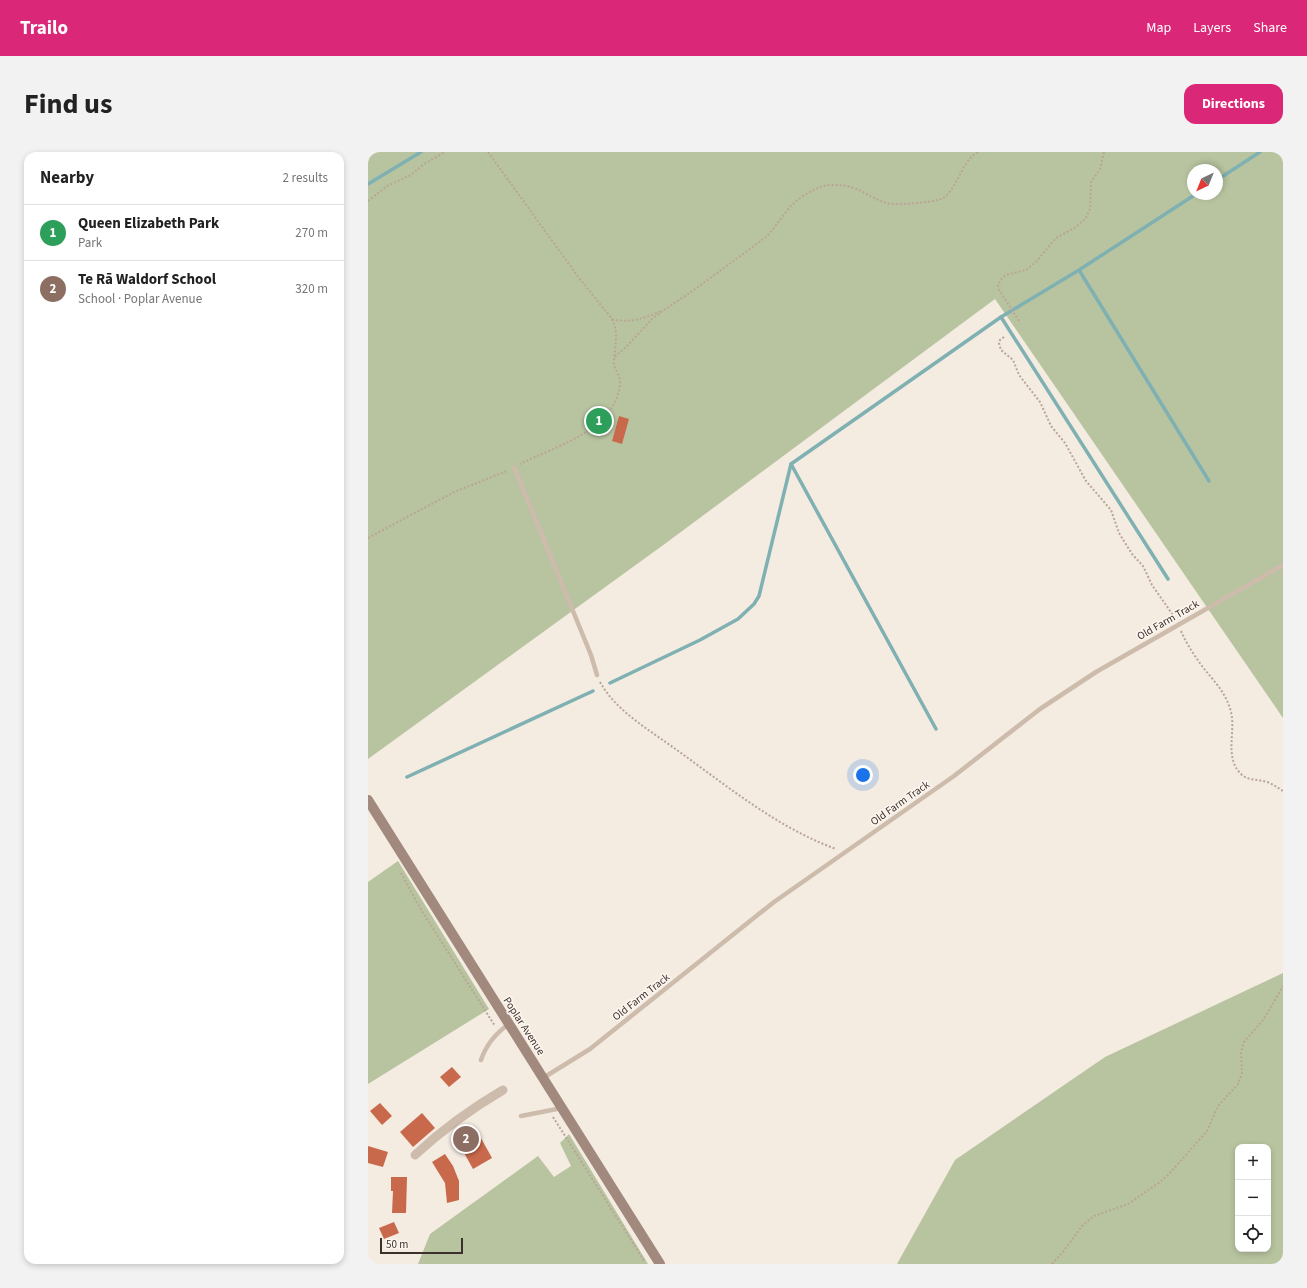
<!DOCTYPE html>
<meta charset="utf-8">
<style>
:root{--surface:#fff;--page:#f2f2f2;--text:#222;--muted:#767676;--line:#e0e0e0;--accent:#db2777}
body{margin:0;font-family:"Source Sans 3",sans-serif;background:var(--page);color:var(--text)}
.controls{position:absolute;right:12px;bottom:12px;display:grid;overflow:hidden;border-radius:8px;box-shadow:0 2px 6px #0003}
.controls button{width:36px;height:36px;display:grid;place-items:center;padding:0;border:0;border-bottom:1px solid var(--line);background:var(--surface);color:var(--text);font:20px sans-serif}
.compass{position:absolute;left:819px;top:12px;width:36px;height:36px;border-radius:50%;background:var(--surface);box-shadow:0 2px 6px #0003;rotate:223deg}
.scale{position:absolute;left:12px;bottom:10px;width:83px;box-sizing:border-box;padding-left:4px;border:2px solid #3b302b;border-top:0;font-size:11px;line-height:14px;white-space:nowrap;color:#3b302b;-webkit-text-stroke:3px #fbf5ee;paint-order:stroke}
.you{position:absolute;left:495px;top:623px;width:14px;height:14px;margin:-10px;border:3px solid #fff;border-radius:50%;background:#1a73e8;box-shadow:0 0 0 6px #1a73e833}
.badge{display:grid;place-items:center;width:26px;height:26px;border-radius:50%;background:var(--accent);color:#fff;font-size:13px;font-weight:700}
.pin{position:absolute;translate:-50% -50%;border:2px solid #fff;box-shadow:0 1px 4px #0006}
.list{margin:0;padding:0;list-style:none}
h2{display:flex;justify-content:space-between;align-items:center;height:52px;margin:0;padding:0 16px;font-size:17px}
h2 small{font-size:13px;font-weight:400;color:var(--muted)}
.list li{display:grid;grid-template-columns:26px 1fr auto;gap:12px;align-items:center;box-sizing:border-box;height:56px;padding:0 16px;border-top:1px solid var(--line)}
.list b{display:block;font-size:15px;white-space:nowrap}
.list p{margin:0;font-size:13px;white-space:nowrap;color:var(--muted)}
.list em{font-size:13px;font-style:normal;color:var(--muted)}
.icon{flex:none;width:22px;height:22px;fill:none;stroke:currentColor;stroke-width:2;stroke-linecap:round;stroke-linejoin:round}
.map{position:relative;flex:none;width:915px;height:1112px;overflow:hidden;border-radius:12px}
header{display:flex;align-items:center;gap:24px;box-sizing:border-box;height:56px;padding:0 20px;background:var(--accent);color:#fff}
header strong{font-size:19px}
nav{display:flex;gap:22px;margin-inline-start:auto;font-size:14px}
.intro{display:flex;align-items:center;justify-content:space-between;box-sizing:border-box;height:96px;padding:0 24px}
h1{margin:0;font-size:28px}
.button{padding:10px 18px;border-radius:12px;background:var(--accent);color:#fff;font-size:14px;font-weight:700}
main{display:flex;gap:24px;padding:0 24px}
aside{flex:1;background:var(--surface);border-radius:12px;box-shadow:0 2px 6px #0003}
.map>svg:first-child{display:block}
.green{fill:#b8c4a0;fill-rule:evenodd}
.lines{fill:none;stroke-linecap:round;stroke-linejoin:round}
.stream{stroke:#7fb0b2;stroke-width:3.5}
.building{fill:#c8694b}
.path{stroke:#b9a596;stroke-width:2;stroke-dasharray:2 2;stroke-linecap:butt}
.service{stroke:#cdbbac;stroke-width:4.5}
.minor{stroke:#cdbbac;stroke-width:9}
.secondary{stroke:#a18a7d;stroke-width:10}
.labels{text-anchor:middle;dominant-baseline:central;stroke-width:3.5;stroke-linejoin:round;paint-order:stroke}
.street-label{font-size:11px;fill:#3b302b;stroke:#fbf5ee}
</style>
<header>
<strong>Trailo</strong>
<nav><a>Map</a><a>Layers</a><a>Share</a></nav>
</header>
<div class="intro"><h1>Find us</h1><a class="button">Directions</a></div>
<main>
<aside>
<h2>Nearby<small>2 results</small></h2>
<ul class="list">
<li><span class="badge" style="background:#2e9e5b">1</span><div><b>Queen Elizabeth Park</b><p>Park</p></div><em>270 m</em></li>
<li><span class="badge" style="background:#8d6e63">2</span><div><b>Te Rā Waldorf School</b><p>School · Poplar Avenue</p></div><em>320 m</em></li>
</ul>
</aside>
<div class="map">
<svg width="915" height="1112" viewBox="0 0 915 1112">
<rect width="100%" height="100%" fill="#f4ebe1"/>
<g class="green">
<path d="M0 0H915V566L627 147 298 391 0 607ZM825 18H849V42H825Z"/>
<path d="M30 709 121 857 0 932V730Z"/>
<path d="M915 821V1112H529L587 1008 737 905ZM870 995H900V1097H870Z"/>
<path d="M201 982 280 1112H50L62 1082 170 1004 186 1025 203 1014 192 991Z"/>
</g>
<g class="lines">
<g class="stream">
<path d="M849 28 892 0"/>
<path d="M0 32 53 0"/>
<path d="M711 118 841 329"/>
<path d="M633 165 800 427"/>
<path d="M423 312 568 577"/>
<path d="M242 531 332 488 370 467 386 452 391 444 423 312 633 165 711 118 828 42"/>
<path d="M39 625 225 539"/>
</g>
</g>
<g class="building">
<path d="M251 264 261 267 254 292 244 289Z"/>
<path d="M84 915 93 925 81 935 72 925Z"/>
<path d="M12 951 24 964 14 973 2 959Z"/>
<path d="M54 961 67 976 45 995 32 980Z"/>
<path d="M109 979 124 1006 105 1017 90 990Z"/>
<path d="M0 994 20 1000 15 1015 0 1011Z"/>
<path d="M77 1002 85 1014 91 1029V1048L79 1051 77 1031 64 1010Z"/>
<path d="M23 1025H39L38 1061H24L25 1039H23Z"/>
<path d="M26 1070 31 1081 16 1087 11 1076Z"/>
</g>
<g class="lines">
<g class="path">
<path d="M120 0 211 126 244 167C251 183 247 192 246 209 245 217 253 223 252 232 248 278 186 295 152 312"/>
<path d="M0 49 19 34 43 23 56 12 77 0"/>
<path d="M244 167C260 172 278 166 293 159"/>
<path d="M651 169 631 138 630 133 634 126 638 123 658 118 668 110 688 86 708 75 718 66 722 57 723 30 732 17 736 0"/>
<path d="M636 185 632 188 631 191 633 198 645 208 651 223 672 250 683 274 697 291 718 329 743 358 751 381 764 402 775 414 784 433 807 466"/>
<path d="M247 205 259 194 284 167 296 158 326 138 398 85C409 74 416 60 427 50 433 45 441 40 448 37 453 34 459 33 465 33 490 32 498 45 519 51 527 54 565 50 573 47 589 40 592 10 610 0"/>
<path d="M0 386 86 340 139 319"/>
<path d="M813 479C819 493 828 506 837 518 848 531 859 543 863 560 868 580 856 605 873 622 880 629 890 627 899 630 905 632 910 636 915 639"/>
<path d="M232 530C248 559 280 577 306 596 358 633 408 675 468 697"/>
<path d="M33 721 52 756 127 874"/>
<path d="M185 965 277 1110"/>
<path d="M684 1112 695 1100 714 1074 721 1068 726 1064 760 1052 792 1030 801 1022 839 979 850 954 870 932 874 921 873 900 876 890 896 867 915 834"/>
</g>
<g class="service">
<path d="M146 315 223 503 229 523"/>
<path d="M113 908C118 893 128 881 141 872"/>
<path d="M175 926 222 897 406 750 586 624 672 557 728 520 915 413"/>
<path d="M153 964 194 956"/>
</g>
<path class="minor" d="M47 1003C76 976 101 958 135 938"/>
<path class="secondary" d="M0 648 292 1112"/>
</g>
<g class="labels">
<g class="street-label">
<text transform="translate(800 468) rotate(-30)">Old Farm Track</text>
<text transform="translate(532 651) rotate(-35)">Old Farm Track</text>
<text transform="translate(273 845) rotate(-38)">Old Farm Track</text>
<text transform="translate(156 874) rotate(57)">Poplar Avenue</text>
</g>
</g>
</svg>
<div class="controls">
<button>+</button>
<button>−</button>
<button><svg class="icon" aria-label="locate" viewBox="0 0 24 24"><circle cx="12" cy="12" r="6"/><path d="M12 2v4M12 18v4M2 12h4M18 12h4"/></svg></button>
</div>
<svg class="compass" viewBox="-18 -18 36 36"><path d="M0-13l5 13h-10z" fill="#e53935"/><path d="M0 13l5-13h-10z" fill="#767676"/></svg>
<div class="scale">50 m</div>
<div class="you"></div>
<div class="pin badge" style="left:231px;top:269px;background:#2e9e5b">1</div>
<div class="pin badge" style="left:98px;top:987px;background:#8d6e63">2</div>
</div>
</main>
